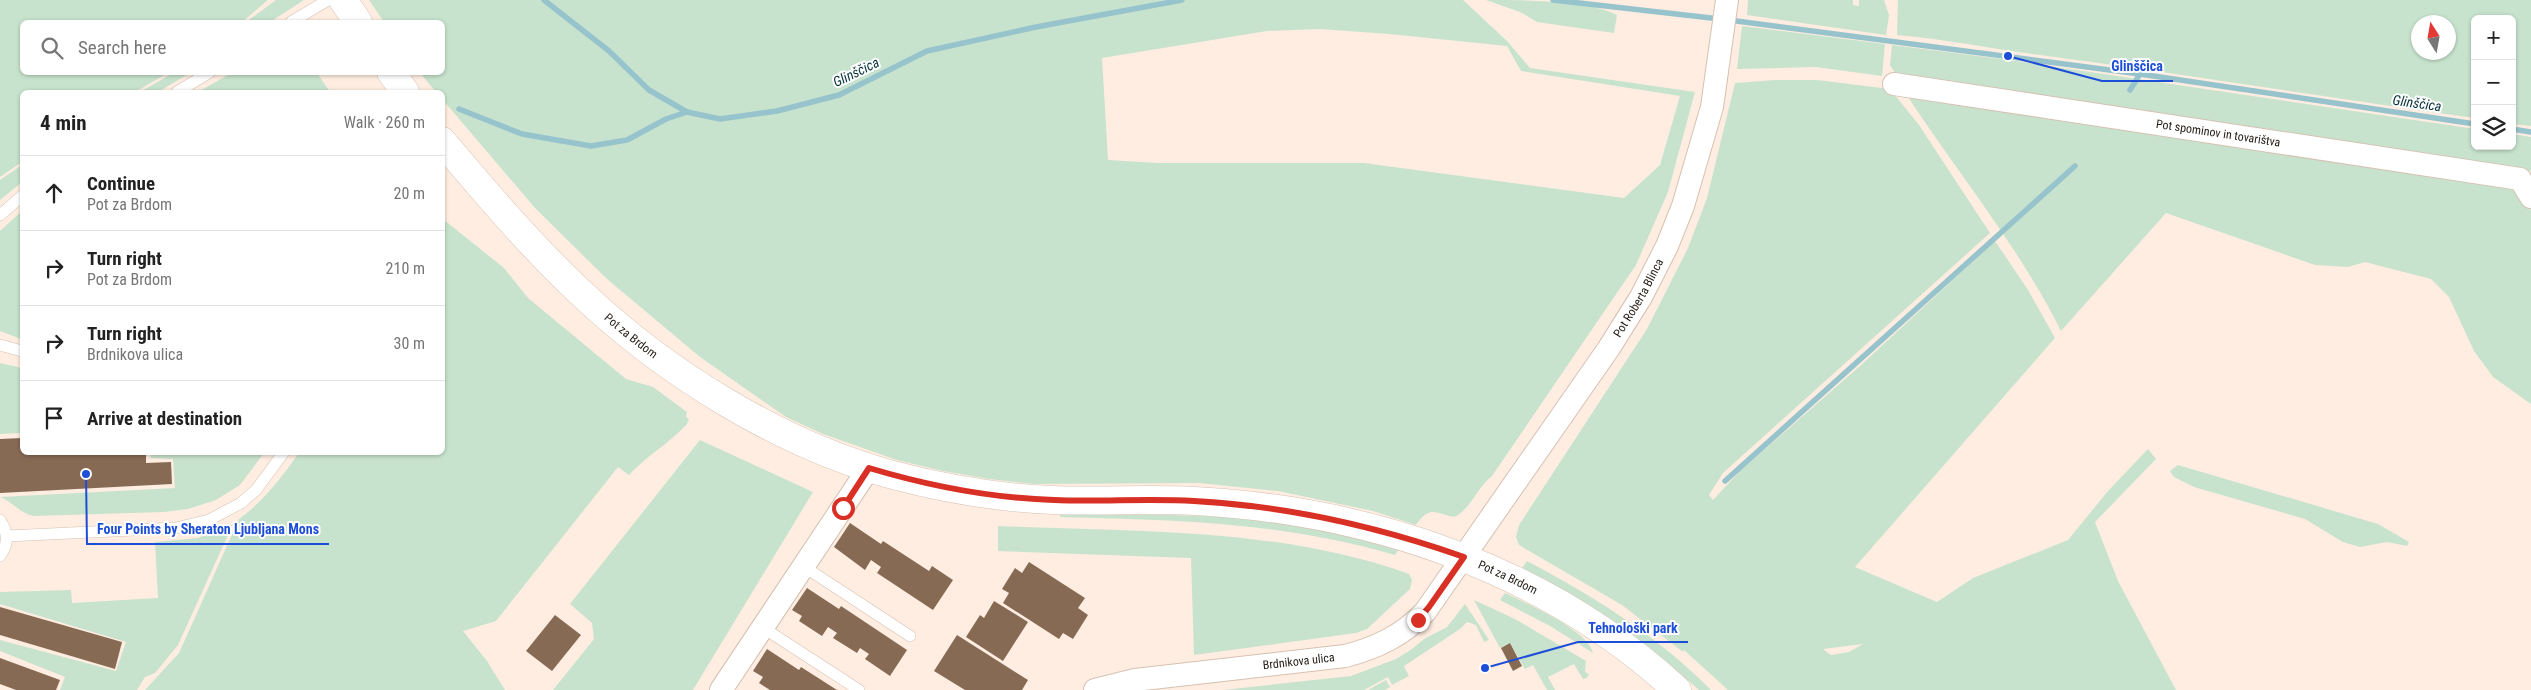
<!DOCTYPE html>
<meta charset="utf-8">
<style>
:root{--surface:#fff;--page:#f2f2f2;--text:#222;--muted:#767676;--line:#e0e0e0}
body{margin:0;font-family:"Roboto Condensed",sans-serif;background:var(--page);color:var(--text)}
.controls{position:absolute;right:15px;top:15px;display:grid;overflow:hidden;border-radius:8px;box-shadow:0 1px 4px #0004}
.controls button{width:45px;height:45px;display:grid;place-items:center;padding:0;border:0;border-bottom:1px solid var(--line);background:var(--surface);color:var(--text);font:25px sans-serif}
.compass{position:absolute;left:2411px;top:15px;width:45px;height:45px;border-radius:50%;background:var(--surface);box-shadow:0 1px 4px #0004;rotate:349deg}
.stop{position:absolute;width:15px;height:15px;margin:-11px;border:4px solid #d93025;border-radius:50%;background:#fff}
.stop.end{background:#d93025;border-color:#fff;box-shadow:0 1px 5px #0008}
.list{margin:0;padding:0;list-style:none}
h2{display:flex;justify-content:space-between;align-items:center;height:65px;margin:0;padding:0 20px;font-size:21px}
h2 small{font-size:16px;font-weight:400;color:var(--muted)}
.list li{display:grid;grid-template-columns:32px 1fr auto;gap:15px;align-items:center;box-sizing:border-box;height:75px;padding:0 20px;border-top:1px solid var(--line)}
.list b{display:block;font-size:19px;white-space:nowrap}
.list p{margin:0;font-size:16px;white-space:nowrap;color:var(--muted)}
.list em{font-size:16px;font-style:normal;color:var(--muted)}
.icon{flex:none;width:28px;height:28px;fill:none;stroke:currentColor;stroke-width:2;stroke-linecap:round;stroke-linejoin:round}
.map{position:relative;flex:none;width:2531px;height:690px;overflow:hidden}
.search{position:absolute;background:var(--surface);box-shadow:0 1px 4px #0004;left:20px;top:20px;width:425px;height:55px;display:flex;align-items:center;gap:12px;box-sizing:border-box;padding:0 18px;border-radius:8px;color:var(--muted);font-size:19px}
.panel{position:absolute;background:var(--surface);box-shadow:0 1px 4px #0004;left:20px;top:90px;width:425px;height:365px;border-radius:8px}
.map>svg:first-child{display:block}
.green{fill:#c7e3cd;fill-rule:evenodd}
.lines{fill:none;stroke-linecap:round;stroke-linejoin:round}
.stream{stroke:#96c3cc;stroke-width:5.5}
.building{fill:#876a54}
.lane-casing{stroke:#d6c1b2;stroke-width:12}
.street-casing{stroke:#d6c1b2;stroke-width:24}
.secondary-casing{stroke:#d6c1b2;stroke-width:29}
.lane{stroke:#fff;stroke-width:11}
.street{stroke:#fff;stroke-width:22}
.secondary{stroke:#fff;stroke-width:28}
.route{stroke:#d93025;stroke-width:6}
.labels{text-anchor:middle;dominant-baseline:central;stroke-width:4;stroke-linejoin:round;paint-order:stroke}
.street-label{font-size:12px;fill:#28211b;stroke:#fefefe}
.water-label{font-size:14px;font-style:italic;fill:#053239;stroke:#fefefe}
.leader{fill:none;stroke:#1d4ed8;stroke-width:2}
.callout-dot{fill:#1d4ed8;stroke:#fefefe;stroke-width:2}
.callout-label{font-size:14px;text-anchor:middle;font-weight:bold;fill:#1d4ed8;stroke:#fefefe;stroke-width:4;stroke-linejoin:round;paint-order:stroke}
</style>
<div class="map">
<svg width="2531" height="690" viewBox="0 0 2531 690">
<rect width="100%" height="100%" fill="#feede0"/>
<g class="green">
<path d="M0 0H268L242 22H22V72L168 73 135 92H22V162L0 177Z"/>
<path d="M276 0H304L270 22H246Z"/>
<path d="M369 0H1463L1507 41 1530 68 1695 92 1668 192 1636 265 1492 476C1477 487 1470 511 1454 517 1434 513 1430 505 1416 525L1373 511 1278 491 1199 483 1034 484 989 479 943 471 897 460 823 434 786 417 700 357 607 279 535 208 443 100 442 92H436L420 73 442 72V22H384ZM1319 29 1389 34 1507 46 1521 71 1680 96 1660 165 1624 198 1364 163H1158L1108 160 1102 58 1267 31Z"/>
<path d="M1486 0C1519 0 1590 0 1617 15L1614 33 1537 22 1520 12Z"/>
<path d="M1748 0H1853V5L1859 6V0H1884L1889 15 1886 35 1747 15Z"/>
<path d="M1898 0H2531V126L2512 124V19H2475V118C2330 98 2185 74 2040 55 1992 49 1945 39 1897 35ZM2448 22V52H2418V22Z"/>
<path d="M1742 26 1885 44 1882 76 1816 67 1737 69Z"/>
<path d="M1892 45 2009 60 2475 129V146H2512V134L2531 137V171L2525 173 1898 78 1890 65Z"/>
<path d="M233 72 317 73 330 92H198Z"/>
<path d="M173 73H190L158 92H140Z"/>
<path d="M1775 80H1817L1890 89 1919 125 1990 233 1723 473 1709 495 1713 500 1740 471 1860 366 1995 241 2028 290 2055 338 1855 567 1937 602 1973 578 2068 540 2108 491 2148 449 2156 459 2095 522 2118 581 2176 690H1728L1684 650 1683 652 1622 605 1519 545 1516 537 1519 525 1647 329 1688 248 1707 198 1735 83ZM1863 644 1849 652 1831 655 1823 649Z"/>
<path d="M1904 91 2520 189 2531 211V404L2493 377 2474 351 2449 297 2431 279 2365 262 2348 267 2315 265 2166 213 2061 331C2018 245 1956 171 1904 91Z"/>
<path d="M22 165V182L0 200V180Z"/>
<path d="M22 211V339H21L0 331V231Z"/>
<path d="M443 219 504 268 528 298 626 379 653 387 687 412 686 417 689 419 687 424C669 444 647 455 629 475L618 467 496 621 463 631 487 661 505 690H145L179 653 239 519C264 501 281 478 299 453L442 452Z"/>
<path d="M0 363 22 368V433L0 434Z"/>
<path d="M700 440 813 492 693 690H553L594 639 592 623 570 604Z"/>
<path d="M150 453H264L240 485 216 500 188 509 164 512 34 516C19 513 13 502 0 497L175 488 173 459 151 458Z"/>
<path d="M2178 465 2378 524 2409 542 2407 546 2387 542 2360 547 2343 542 2305 519 2194 487 2174 477 2170 471Z"/>
<path d="M1060 515C1109 515 1158 514 1208 516 1273 519 1335 532 1398 550L1395 555C1280 522 1177 520 1060 517Z"/>
<path d="M233 524 178 645 155 673 145 677 137 690H60L65 677 0 651V640L116 671 126 642 0 604V592L71 590 72 603 158 598 155 542 198 538Z"/>
<path d="M998 526C1135 532 1278 527 1409 574L1412 580 1410 589 1367 629 1356 633 1194 655 1191 558 998 551Z"/>
<path d="M1527 561C1593 596 1658 636 1711 690H1699C1645 641 1587 601 1522 568Z"/>
<path d="M1505 593C1526 603 1588 630 1593 653L1550 626 1500 600Z"/>
<path d="M1474 600 1515 619 1586 661 1585 672 1589 674 1587 678 1583 679 1574 664 1548 677 1555 690H1547L1533 665 1525 669 1510 643 1500 648Z"/>
<path d="M1465 604 1489 640 1484 642 1476 625 1467 622 1460 629 1404 666 1409 676 1392 685 1388 677 1364 690H1223L1351 676 1396 659 1412 649 1424 639 1447 627Z"/>
<path d="M1386 680 1390 687 1385 690H1368Z"/>
</g>
<g class="lines">
<g class="stream">
<path d="M544 0 609 51 649 90 687 112 720 119 777 111 839 95 927 51 1036 27 1182 0"/>
<path d="M1553 0 1720 19"/>
<path d="M1729 20 2140 74 2475 124"/>
<path d="M2130 90 2140 74"/>
<path d="M459 109 522 134 591 146 627 140 666 119 687 112"/>
<path d="M2512 129 2531 132"/>
<path d="M1725 481 2075 166"/>
</g>
</g>
<g class="building">
<path d="M22 438V452H146V463L171 462 172 484 0 493V439Z"/>
<path d="M850 523 881 544 883 541 929 571 932 566 953 580 933 610 877 573 881 567 871 560 865 570 834 547Z"/>
<path d="M1029 562 1085 598 1078 608 1088 615 1073 639 1063 633 1059 639 1003 603 1009 593 1002 589 1015 568 1022 573Z"/>
<path d="M807 588 839 609 841 606 907 650 890 676 865 659 869 654 860 648 857 653 833 638 837 633 828 627 822 636 799 621 802 616 792 610Z"/>
<path d="M994 601 1028 622 1003 661 966 637 980 615 984 618Z"/>
<path d="M0 607 122 642 115 669 0 635Z"/>
<path d="M555 615 581 635 552 671 526 651Z"/>
<path d="M957 635 1028 680 1022 690H965L934 671Z"/>
<path d="M1510 643 1522 666 1513 671 1501 648Z"/>
<path d="M767 649 799 670 801 667 837 690H770L759 683 763 677 753 671Z"/>
<path d="M0 658 60 680 56 690H16L0 684Z"/>
</g>
<g class="lines">
<defs>
<g id="lane">
<path d="M291 22 328 0"/>
<path d="M177 92 210 72"/>
<path d="M0 215 22 196"/>
<path d="M0 345 22 351"/>
<path d="M0 520C8 532 9 544 0 556"/>
<path d="M7 536 176 528 209 520 241 503 256 490 284 452"/>
<path d="M803 566 910 636"/>
<path d="M762 627 859 690"/>
</g>
<g id="street">
<path id="s1" d="M1894 84 2520 179 2531 197"/>
<path d="M721 690 869 468"/>
<path id="s2" d="M1095 690 1135 680 1345 656C1376 648 1402 636 1425 612L1609 348 1641 297 1667 246 1683 206 1712 107 1727 0"/>
</g>
<g id="secondary">
<path d="M343 0 358 22"/>
<path d="M391 72 405 92"/>
<path id="s3" d="M442 141C486 193 530 245 580 292 664 372 781 445 893 475 946 489 999 498 1053 500 1100 502 1147 498 1194 501 1370 510 1546 569 1677 690"/>
</g>
</defs>
<use href="#lane" class="lane-casing"/>
<use href="#street" class="street-casing"/>
<use href="#secondary" class="secondary-casing"/>
<use href="#lane" class="lane"/>
<use href="#street" class="street"/>
<use href="#secondary" class="secondary"/>
</g>
<g class="lines">
<path class="route" d="M843 508 869 468C929 486 991 498 1054 500 1101 502 1148 498 1194 501 1288 506 1376 526 1464 557L1429 607 1418 620"/>
</g>
<g class="labels">
<g class="street-label">
<text stroke="none"><textPath href="#s1" startOffset="328">Pot spominov in tovarištva</textPath></text>
<text stroke="none"><textPath href="#s2" startOffset="725">Pot Roberta Blinca</textPath></text>
<text stroke="none"><textPath href="#s3" startOffset="272">Pot za Brdom</textPath></text>
<text stroke="none"><textPath href="#s3" startOffset="1199">Pot za Brdom</textPath></text>
<text stroke="none"><textPath href="#s2" startOffset="206">Brdnikova ulica</textPath></text>
</g>
<g class="water-label">
<text transform="translate(856 72) rotate(-26)">Glinščica</text>
<text transform="translate(2417 103) rotate(8)">Glinščica</text>
</g>
</g>
<path class="leader" d="M2008 56L2102 81H2173M86 474L87 544H329M1485 668L1578 642H1688"/>
<g class="callout-dot">
<circle cx="2008" cy="56" r="5"/>
<circle cx="86" cy="474" r="5"/>
<circle cx="1485" cy="668" r="5"/>
</g>
<g class="callout-label">
<text x="2137" y="71">Glinščica</text>
<text x="208" y="534">Four Points by Sheraton Ljubljana Mons</text>
<text x="1633" y="633">Tehnološki park</text>
</g>
</svg>
<div class="controls">
<button>+</button>
<button>−</button>
<button><svg class="icon" aria-label="layers" viewBox="0 0 24 24"><path d="M12 4l9 5-9 5-9-5zM3 14l9 5 9-5"/></svg></button>
</div>
<svg class="compass" viewBox="-18 -18 36 36"><path d="M0-13l5 13h-10z" fill="#e53935"/><path d="M0 13l5-13h-10z" fill="#767676"/></svg>
<div class="stop" style="left:843px;top:508px"></div>
<div class="stop end" style="left:1418px;top:620px"></div>
<div class="search"><svg class="icon" aria-label="search" viewBox="0 0 24 24"><circle cx="10" cy="10" r="6"/><path d="M15 15l6 6"/></svg>Search here</div>
<section class="panel">
<h2>4 min<small>Walk · 260 m</small></h2>
<ul class="list">
<li><svg class="icon" aria-label="ahead" viewBox="0 0 24 24"><path d="M12 20V5M6 11l6-6 6 6"/></svg><div><b>Continue</b><p>Pot za Brdom</p></div><em>20 m</em></li>
<li><svg class="icon" aria-label="right" viewBox="0 0 24 24"><path d="M7 20v-9h11M14 6l5 5-5 5"/></svg><div><b>Turn right</b><p>Pot za Brdom</p></div><em>210 m</em></li>
<li><svg class="icon" aria-label="right" viewBox="0 0 24 24"><path d="M7 20v-9h11M14 6l5 5-5 5"/></svg><div><b>Turn right</b><p>Brdnikova ulica</p></div><em>30 m</em></li>
<li><svg class="icon" aria-label="arrive" viewBox="0 0 24 24"><path d="M6 21V4h12l-3 4 3 4H6"/></svg><div><b>Arrive at destination</b></div></li>
</ul>
</section>
</div>
